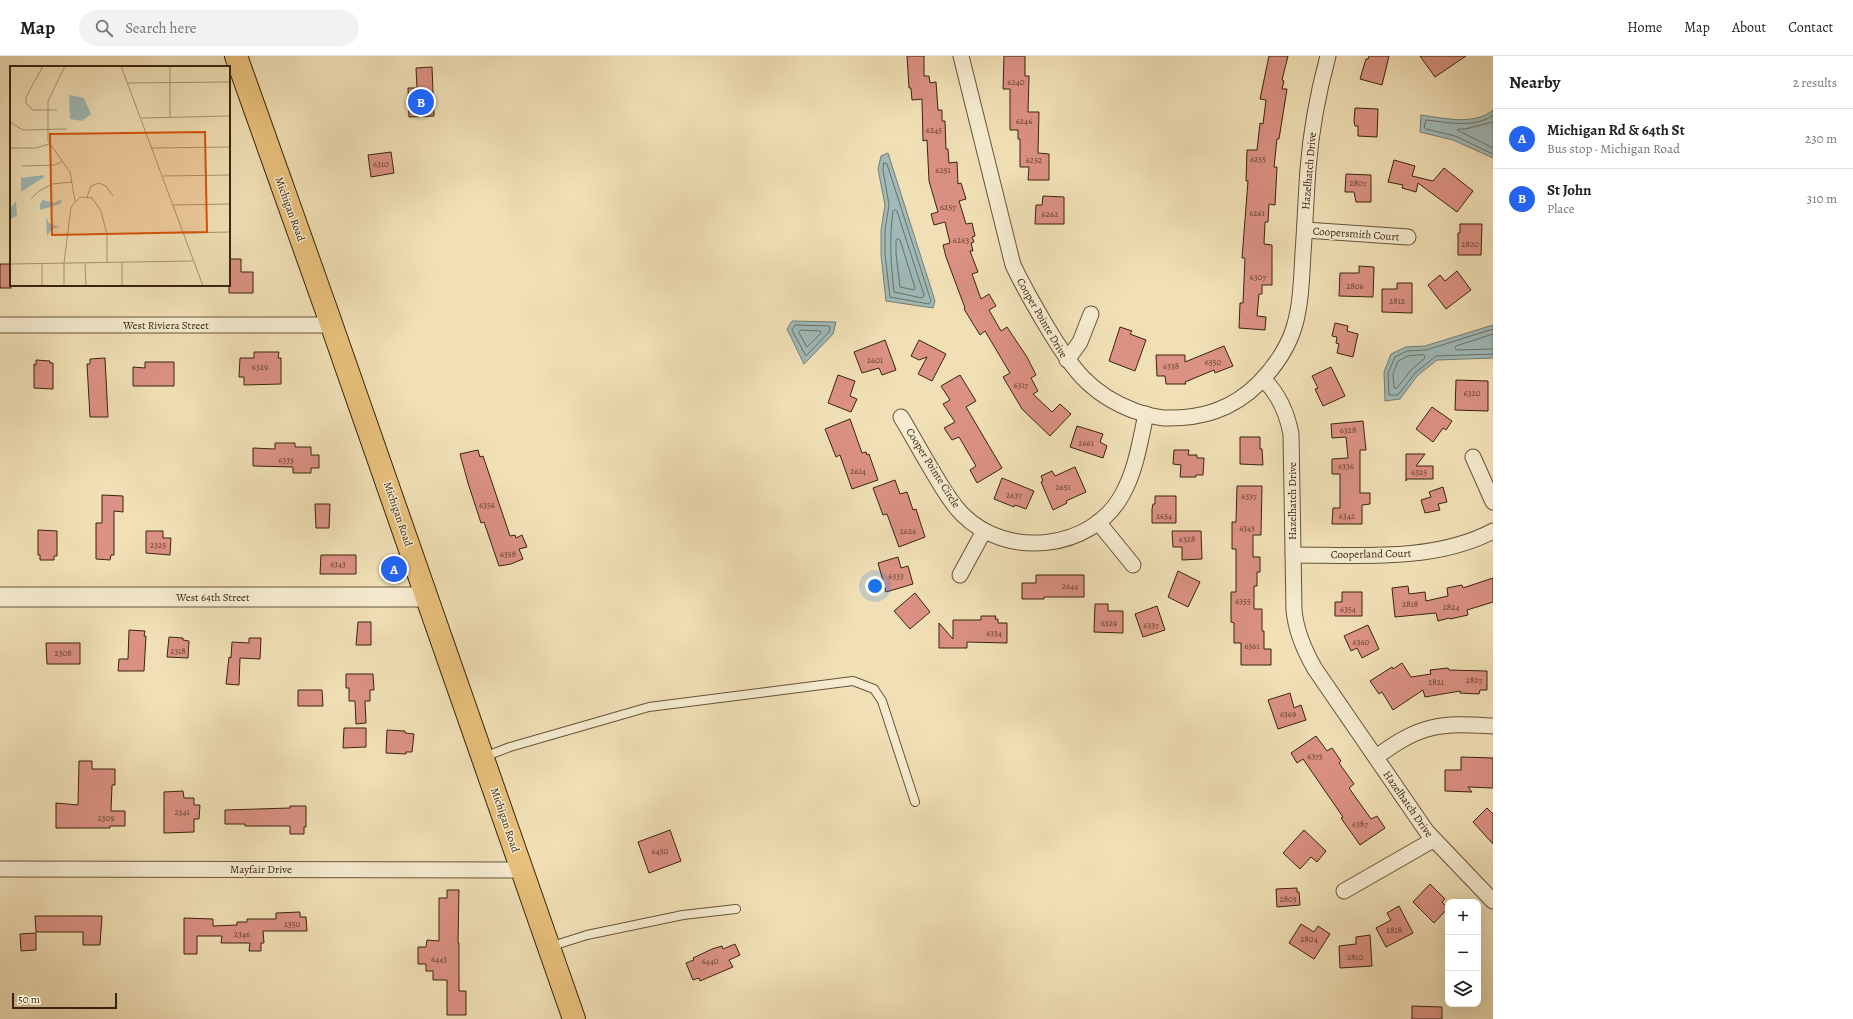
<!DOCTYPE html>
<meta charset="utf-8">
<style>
:root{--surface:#fff;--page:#f2f2f2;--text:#202124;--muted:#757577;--line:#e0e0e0;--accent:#2563eb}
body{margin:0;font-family:Alegreya,serif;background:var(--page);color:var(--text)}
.controls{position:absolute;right:12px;bottom:12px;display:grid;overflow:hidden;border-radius:8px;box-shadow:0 4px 16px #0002}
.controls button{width:36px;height:36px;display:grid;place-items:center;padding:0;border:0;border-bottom:1px solid var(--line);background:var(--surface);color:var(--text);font:20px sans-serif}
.scale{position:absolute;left:12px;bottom:10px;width:105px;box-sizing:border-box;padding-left:4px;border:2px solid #38250d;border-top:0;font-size:11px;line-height:14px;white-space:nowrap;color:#38250d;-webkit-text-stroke:3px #f6ebd0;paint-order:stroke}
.you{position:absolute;left:875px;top:530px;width:14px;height:14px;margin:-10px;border:3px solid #fff;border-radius:50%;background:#1a73e8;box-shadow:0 0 0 6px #1a73e833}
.badge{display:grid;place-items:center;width:26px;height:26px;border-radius:50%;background:var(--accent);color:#fff;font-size:13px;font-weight:700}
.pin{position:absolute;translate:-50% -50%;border:2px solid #fff;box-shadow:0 1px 4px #0006}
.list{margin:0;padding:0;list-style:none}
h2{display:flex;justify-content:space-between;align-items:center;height:52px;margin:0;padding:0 16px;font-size:17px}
h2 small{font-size:13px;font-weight:400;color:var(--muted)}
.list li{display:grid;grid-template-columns:26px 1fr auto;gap:12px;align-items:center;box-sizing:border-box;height:60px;padding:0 16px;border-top:1px solid var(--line)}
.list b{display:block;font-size:15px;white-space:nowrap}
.list p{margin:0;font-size:13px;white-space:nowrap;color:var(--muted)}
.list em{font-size:13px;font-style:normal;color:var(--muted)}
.icon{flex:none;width:22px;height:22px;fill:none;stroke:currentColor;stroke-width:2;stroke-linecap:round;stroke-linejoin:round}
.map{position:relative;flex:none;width:1493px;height:963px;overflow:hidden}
header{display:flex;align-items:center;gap:24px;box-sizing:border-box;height:56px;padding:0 20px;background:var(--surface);border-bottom:1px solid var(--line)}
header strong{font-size:19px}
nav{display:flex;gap:22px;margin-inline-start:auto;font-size:14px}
.search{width:280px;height:36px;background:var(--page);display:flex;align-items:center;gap:10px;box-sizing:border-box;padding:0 14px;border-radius:22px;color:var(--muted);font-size:15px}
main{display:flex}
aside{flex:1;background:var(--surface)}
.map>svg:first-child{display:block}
.water{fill:#9fbab9;stroke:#767e74}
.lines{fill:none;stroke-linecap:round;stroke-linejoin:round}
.shore{stroke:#6c7063;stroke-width:1}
.building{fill:#db9183;stroke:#38250d}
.service-casing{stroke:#665437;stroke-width:10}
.minor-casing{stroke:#665437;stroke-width:17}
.tertiary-casing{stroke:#665437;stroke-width:21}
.primary-casing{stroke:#38250d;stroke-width:24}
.service{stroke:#f6ebd0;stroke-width:8}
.minor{stroke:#f6ebd0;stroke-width:15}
.tertiary{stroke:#f6ebd0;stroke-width:19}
.primary{stroke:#e8c07b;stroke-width:22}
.labels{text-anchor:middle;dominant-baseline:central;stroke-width:3;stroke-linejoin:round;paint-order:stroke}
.number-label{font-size:9px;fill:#61402a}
.street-label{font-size:11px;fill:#38250d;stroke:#f6ebd0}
.inset-road{fill:none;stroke:#a79572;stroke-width:1}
.view{fill:#d6540c;fill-opacity:0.15;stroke:#d6540c;stroke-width:2}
.inset-edge{fill:none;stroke:#38250d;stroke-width:2}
</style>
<header>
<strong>Map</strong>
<div class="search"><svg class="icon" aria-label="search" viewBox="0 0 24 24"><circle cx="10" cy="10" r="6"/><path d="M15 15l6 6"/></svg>Search here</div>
<nav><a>Home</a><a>Map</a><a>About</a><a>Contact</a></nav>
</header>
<main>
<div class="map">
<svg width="1493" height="963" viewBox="0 0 1493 963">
<rect width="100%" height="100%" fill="#f1e0b6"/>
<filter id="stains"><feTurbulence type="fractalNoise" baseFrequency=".005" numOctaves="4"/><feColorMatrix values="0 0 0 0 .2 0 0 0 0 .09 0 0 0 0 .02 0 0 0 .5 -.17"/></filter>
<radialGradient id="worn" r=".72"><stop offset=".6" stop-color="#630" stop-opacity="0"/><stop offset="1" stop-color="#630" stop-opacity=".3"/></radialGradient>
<g class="water">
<path d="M1493 54V102L1453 84 1420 76 1421 59C1444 62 1474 70 1493 54Z"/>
<path d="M888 97 935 245 933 252 886 245 881 199V174L885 149 878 113 881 100Z"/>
<path d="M792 265 836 266 833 278 804 308 787 273Z"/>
<path d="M1493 269V302L1437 304 1417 320 1400 343 1385 345 1384 316 1391 298 1406 291 1425 290Z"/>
</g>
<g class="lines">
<g class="shore">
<path d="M1493 59C1476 73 1446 66 1426 64L1424 71 1426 73 1455 80 1493 98"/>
<path d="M1493 66 1465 73H1458L1457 74 1493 92"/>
<path d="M884 107 887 108 931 245 929 248 890 241 885 198V174L889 149 883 114Z"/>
<path d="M895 154 897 155 924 239 922 242 894 236C891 208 889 183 893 155Z"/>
<path d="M898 183 900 184 915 232 914 234 900 231 896 198V184Z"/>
<path d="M796 269 829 270 830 272 829 276 806 300 792 274Z"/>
<path d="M1493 273 1426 294 1407 295 1395 301 1388 317 1389 339H1398L1415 317 1436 300 1493 298"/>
<path d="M801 274 820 275 821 277 807 291 799 277Z"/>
<path d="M1493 278 1456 290 1455 292 1457 294 1493 293"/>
<path d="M1424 299 1425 302 1411 314 1397 332H1394L1393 318 1398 305 1408 300Z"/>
</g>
</g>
<g class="building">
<path d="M907 0H924V20H929L930 27 936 26 938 54H942V65H945L946 93H948L949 107 957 106 958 128 961 127 966 143 959 145 966 168 972 167 975 180 972 181 974 186 971 187 973 195H970L978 216 972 218 981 243 989 238 996 250 989 254 1001 275 1007 271 1027 301 1036 319 1031 322 1038 335 1033 338 1052 356 1060 348 1071 358 1050 380 1022 353 1003 321 1010 317 985 275 980 279 964 253 965 252 946 201 943 189 950 187 945 166 934 169 931 158 938 156 929 125 927 84 923 85 922 43 912 44 911 32H909Z"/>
<path d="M1004 0H1025V20H1029L1028 56H1039L1038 97 1049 98V124H1028L1029 111H1020V83H1018V74H1010V33H1003Z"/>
<path d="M1269 0H1288L1282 24 1284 25 1282 33H1287L1279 83H1277L1274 111H1277L1275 149 1269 148 1268 166H1265L1264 188 1272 189V229H1262V238H1259L1257 260 1266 261 1265 274 1239 272 1240 247H1243L1245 202H1242L1248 125H1246L1247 94H1257L1260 67 1263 68 1266 44 1260 43Z"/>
<path d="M1369 0H1389L1382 29 1360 23 1366 3H1368Z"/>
<path d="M1420 0H1466L1435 21Z"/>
<path d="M432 11 434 60 409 61 408 32H417L416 12Z"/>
<path d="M1355 52 1378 53 1377 81 1358 80V70H1355L1354 65Z"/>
<path d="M391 96 394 117 371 121 368 99Z"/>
<path d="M1394 104 1415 110 1412 120 1433 125 1444 112 1473 135 1457 156 1418 127 1416 136 1402 132 1403 129 1388 126Z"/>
<path d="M1346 118 1371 119V146H1356L1354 136H1345Z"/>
<path d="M1043 140 1064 141V168H1035L1036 149H1042Z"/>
<path d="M1460 168H1482L1481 199H1458V177H1460Z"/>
<path d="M229 203H241V216H253V237H229Z"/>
<rect x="0" y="208" width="11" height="24"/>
<path d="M1359 210 1374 211 1373 241 1339 240 1340 217H1359Z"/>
<path d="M1457 215 1471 234 1446 253 1428 229 1440 219 1445 225Z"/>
<path d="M1397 227H1412V257L1382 256V233H1397Z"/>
<path d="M1335 267 1348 270 1347 275 1358 278 1353 301 1337 297 1339 288 1336 287 1337 281 1332 280Z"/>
<path d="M1120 271 1132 275 1130 278 1146 284 1135 315 1109 305Z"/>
<path d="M885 284 896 314 882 319 879 312 862 317 854 296Z"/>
<path d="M919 284 946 298 932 325 918 318 927 301 919 304 911 300Z"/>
<path d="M1224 290 1233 310 1215 317 1214 314 1185 326 1186 328H1166L1165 320H1157L1156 299H1185V306Z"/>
<path d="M254 296H279L278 302H281V328L244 329V321H239L240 302H254Z"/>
<path d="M105 302 108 361H90L87 308H90V303Z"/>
<path d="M36 304 50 305V307H53V333L34 332V308L36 309Z"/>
<path d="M145 306H174V330H133V311L145 312Z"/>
<path d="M1331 311 1345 340 1323 350 1315 333 1318 332 1312 320Z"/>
<path d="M838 319 855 325 850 340 857 343 851 356 828 347Z"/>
<path d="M960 319 976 345 966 351 1002 412 977 427 970 414 976 410 959 381 952 384 944 372 955 366 943 348 950 344 941 330Z"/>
<path d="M1456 324 1488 325V355L1455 354Z"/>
<path d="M1432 351 1452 365 1446 374 1443 372 1433 386 1416 373Z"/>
<path d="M850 363 862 397 866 396 867 399 869 398 878 424 852 433 840 399 836 401 825 373Z"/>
<path d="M1363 365 1366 394H1360V437H1370V448L1362 449V468H1332L1333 452H1340V418H1332V403L1348 402 1346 381 1332 382 1331 368Z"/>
<path d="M1077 370 1103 378 1100 386 1107 390 1103 402 1070 391Z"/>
<path d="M1240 381H1260V393H1262L1263 409 1240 408Z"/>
<path d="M275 387H295V391H311V399H319V412H311V417H293V411L253 410V392L275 393Z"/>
<path d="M478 394 480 401 483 400 510 480 515 479 516 482 522 479 527 491 519 493 523 503 511 508 499 510 484 466 481 467 468 427 460 398Z"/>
<path d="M1174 394H1189L1188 399H1197V402H1204L1203 419H1196V421H1180L1181 409 1173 408Z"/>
<path d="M1406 398H1425L1416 410H1433V423H1407L1406 425Z"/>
<path d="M1075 411 1086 436 1066 445 1067 447 1053 454 1041 426 1043 425 1041 420 1052 415 1055 420Z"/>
<path d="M1002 422 1034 435 1026 453 1015 449 1014 451 994 443Z"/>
<path d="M895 424 900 438 907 436 913 454 916 453 925 481 899 491 887 458 883 459 873 432Z"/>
<path d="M1237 430H1262L1261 479H1253V501H1260V516H1257V530H1254V553H1262V575H1264V593H1271V609H1241V587H1234V567L1231 566V536H1236V493H1232V466H1236Z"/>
<path d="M1443 431 1447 446 1438 448 1440 454 1425 457 1421 444 1431 441 1429 436Z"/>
<path d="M102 439 123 440V456L114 455V499H111L110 504 96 503V467H102Z"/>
<path d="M1155 440H1176V467H1152V453L1153 448H1155Z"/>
<path d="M315 448H330L329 472H316Z"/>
<path d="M38 474 57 475V500H54V504H40V499H38Z"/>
<path d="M146 475H163V482H171L170 499 146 497Z"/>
<path d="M1172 475H1201L1202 503 1182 504V491H1173Z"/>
<path d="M321 499H356V518H320Z"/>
<path d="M898 501 901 512 908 510 913 528 886 536 878 507Z"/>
<path d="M1178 515 1200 526 1188 551 1168 541Z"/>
<path d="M1036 519H1084V541H1044V543H1022V527H1036Z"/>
<path d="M1493 522V546L1467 554 1468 559 1450 563 1449 562 1438 565 1436 557 1395 561 1392 532 1408 530 1409 538 1425 536 1426 545 1448 540 1447 532 1462 529 1463 532Z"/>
<path d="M1342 536H1362V560H1335V546H1342Z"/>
<path d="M915 537 930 556 910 573 894 555Z"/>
<path d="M1095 548H1108V555H1123V577L1094 576Z"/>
<path d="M1157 550 1165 574 1143 581 1135 558Z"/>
<path d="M981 560H996L995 563H998V567H1007V587L967 586V592H939V567L953 583V564H981Z"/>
<path d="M358 566H371V589H356Z"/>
<path d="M1368 569 1379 593 1362 602 1357 592 1351 595 1344 580Z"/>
<path d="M129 574 145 575 144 580H146L144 615H118L119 603H128Z"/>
<path d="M169 581 183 582V584L189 585 188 602 167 601Z"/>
<path d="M249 582H261L260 603 240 602 239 629 226 628 229 601 231 602 232 586 249 587Z"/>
<path d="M46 587H80V608H47Z"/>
<path d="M1402 607 1411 621 1431 618 1430 614 1448 612 1449 614 1487 615V634H1480L1479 638 1460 637V635L1425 641 1423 634 1393 654 1382 636 1379 638 1370 625 1392 611 1393 613Z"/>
<path d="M346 618H373L374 634H370V645H365L366 667 356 668 355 645H349V632H346Z"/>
<path d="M298 634H322L323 650H298Z"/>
<path d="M1290 637 1294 652 1301 649 1306 664 1278 673 1268 644Z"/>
<path d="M344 672H366V691L343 692Z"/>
<path d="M387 674 405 675V677L414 678 412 696H406V698L386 697Z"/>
<path d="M1316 680 1327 695 1332 692 1341 705 1339 707 1354 728 1349 732 1371 763 1377 760 1385 772 1360 789 1341 762 1343 761 1303 703 1297 707 1291 697Z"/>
<path d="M1461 701 1493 702V732L1468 731 1472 736 1445 735V714H1461Z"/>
<path d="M79 705H92V713H115V729H112L111 755H125V770H110V772H56V747L78 749Z"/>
<path d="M183 735 184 742H194V749H200L199 763H194V776L164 777V736Z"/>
<path d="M290 750H306V771H304V778H290V770H245V768H225V754L290 752Z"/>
<path d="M1487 752 1493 758V788L1473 766Z"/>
<path d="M670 774 681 805 649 817 638 786Z"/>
<path d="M1304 774 1326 795 1317 806 1311 801 1300 813 1283 797Z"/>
<path d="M1430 828 1445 843 1442 846 1448 852 1434 867 1413 846Z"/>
<path d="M1297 832V836H1299L1300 849 1277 851 1276 833Z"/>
<path d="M447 834H459L458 887H459V935H466V959H447V924H433V915H426V908H418V891H426L427 884 439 885V842H447Z"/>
<path d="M1399 850 1413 877 1386 891 1376 872 1391 864 1387 857Z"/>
<path d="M300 856V861H306L307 875H263L264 887H261V895H249L250 887H221L222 880H197V898H184V862L213 863V870L237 869V866H247V863H276V857Z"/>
<path d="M35 860H102L100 889H83V876H36Z"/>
<path d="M1301 868 1314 876 1318 870 1330 878 1314 903 1289 887Z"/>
<path d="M36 877V894L21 895 20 878Z"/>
<path d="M1370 879 1372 910 1340 912 1339 890 1356 888V881Z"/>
<path d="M735 888 740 899 729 904 733 911 700 925 699 922 693 924 686 907 694 904 693 902 712 893 722 890 723 893Z"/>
<path d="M1412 950 1442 951V963H1412Z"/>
</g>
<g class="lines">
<defs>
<g id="service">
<path d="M484 701 510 691 649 651 853 625 874 633 882 645 915 746"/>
<path d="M549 891 587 879 683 859 736 853"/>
</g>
<g id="minor">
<path d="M961 0 1013 209C1023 230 1035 251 1047 271 1071 311 1089 338 1135 355 1144 358 1154 361 1164 362 1201 363 1232 354 1259 327 1300 285 1300 253 1303 197 1305 169 1306 141 1308 113 1311 74 1318 37 1328 0"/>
<path d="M1305 174 1408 181"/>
<path d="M0 269H332"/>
<path d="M1067 304 1080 286 1091 258"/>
<path d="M1263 323C1279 338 1287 357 1291 378L1294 554C1296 576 1304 594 1315 613L1427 776 1493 845"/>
<path d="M901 361C912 379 922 398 933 416 942 431 950 446 962 458 1006 503 1091 495 1122 439 1136 414 1140 386 1146 358"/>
<path d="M1473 401 1493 446"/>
<path d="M1098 466 1133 509"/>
<path d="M1293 499C1357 499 1435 506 1493 475"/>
<path d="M960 519 984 475"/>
<path d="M1376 701C1393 689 1410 677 1431 672 1451 667 1473 669 1493 670"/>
<path d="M0 813 522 814"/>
<path d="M1344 835 1433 784"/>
</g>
<path id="tertiary" d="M0 541H427"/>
<path id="primary" d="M236 0 326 253 574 963"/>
</defs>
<use href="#service" class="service-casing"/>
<use href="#minor" class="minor-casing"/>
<use href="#tertiary" class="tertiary-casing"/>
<use href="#primary" class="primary-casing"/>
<use href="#service" class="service"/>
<use href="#minor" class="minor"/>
<use href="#tertiary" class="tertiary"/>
<use href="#primary" class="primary"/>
</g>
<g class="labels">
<g class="number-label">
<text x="1016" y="26">6240</text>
<text x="1024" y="65">6246</text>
<text x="934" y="74">6245</text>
<text x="1258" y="103">6255</text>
<text x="1034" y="104">6252</text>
<text x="381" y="108">6310</text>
<text x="943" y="114">6251</text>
<text x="1358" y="127">2807</text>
<text x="948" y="151">6257</text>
<text x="1257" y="157">6261</text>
<text x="1050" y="158">6262</text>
<text x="961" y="184">6263</text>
<text x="1470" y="188">2820</text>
<text x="1258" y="221">6307</text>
<text x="1355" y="230">2806</text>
<text x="1397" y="245">2812</text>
<text x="875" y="304">2601</text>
<text x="1213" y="306">6350</text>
<text x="1171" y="310">6338</text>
<text x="260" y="311">6329</text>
<text x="1021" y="329">6317</text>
<text x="1472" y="337">6320</text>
<text x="1348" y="374">6328</text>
<text x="1086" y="387">2661</text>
<text x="286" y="404">6335</text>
<text x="1346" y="410">6336</text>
<text x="858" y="415">2614</text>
<text x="1419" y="416">6325</text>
<text x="1063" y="431">2651</text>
<text x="1014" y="439">2637</text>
<text x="1249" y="440">6337</text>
<text x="487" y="449">6356</text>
<text x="1164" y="460">2654</text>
<text x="1347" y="460">6342</text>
<text x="1247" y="472">6343</text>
<text x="908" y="475">2626</text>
<text x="1187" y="483">6328</text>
<text x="158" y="489">2325</text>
<text x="508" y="498">6358</text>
<text x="338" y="508">6343</text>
<text x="896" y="520">6333</text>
<text x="1070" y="530">2644</text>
<text x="1243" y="545">6355</text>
<text x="1410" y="548">2818</text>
<text x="1451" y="551">2824</text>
<text x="1348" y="553">6354</text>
<text x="1109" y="567">6329</text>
<text x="1151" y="569">6337</text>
<text x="994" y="577">6334</text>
<text x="1361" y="586">6360</text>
<text x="1252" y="590">6361</text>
<text x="178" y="595">2318</text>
<text x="63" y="597">2308</text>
<text x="1474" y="624">2827</text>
<text x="1436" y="626">2821</text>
<text x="1288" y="658">6369</text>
<text x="1315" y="700">6375</text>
<text x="182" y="756">2341</text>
<text x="106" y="762">2309</text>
<text x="1360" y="768">6387</text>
<text x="660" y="795">6430</text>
<text x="1288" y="843">2803</text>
<text x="292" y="868">2350</text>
<text x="1394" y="874">2818</text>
<text x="242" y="878">2346</text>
<text x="1309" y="883">2804</text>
<text x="1355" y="901">2810</text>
<text x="439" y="903">6443</text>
<text x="710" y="905">6440</text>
</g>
<g class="street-label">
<text transform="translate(1309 115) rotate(-85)">Hazelhatch Drive</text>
<text transform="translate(290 153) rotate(70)">Michigan Road</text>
<text transform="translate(1356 178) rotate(4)">Coopersmith Court</text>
<text transform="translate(1042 262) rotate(60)">Cooper Pointe Drive</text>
<text x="166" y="269">West Riviera Street</text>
<text transform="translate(933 412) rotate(58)">Cooper Pointe Circle</text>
<text transform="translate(1292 445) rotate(-90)">Hazelhatch Drive</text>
<text transform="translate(398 458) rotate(71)">Michigan Road</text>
<text transform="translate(1371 498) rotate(-1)">Cooperland Court</text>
<text x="213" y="541">West 64th Street</text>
<text transform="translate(1408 748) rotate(55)">Hazelhatch Drive</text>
<text transform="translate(505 764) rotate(71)">Michigan Road</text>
<text x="261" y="813">Mayfair Drive</text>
</g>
</g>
<g transform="translate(10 10)">
<rect width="220" height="220" fill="#f1e0b6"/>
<path d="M59 29 74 32 81 48 72 55 60 53ZM34 109V111L11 126V112ZM52 133 50 138 30 144V138L33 134 44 137ZM6 136 7 150 0 153V142ZM36 151 39 157 49 161 42 163 37 170Z" fill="#9fbab9"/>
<path class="inset-road" d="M33 0 16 31V37L23 44H47M55 0 38 35V75L60 106 65 135M111 0 193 220M160 0V52M117 17 220 16M131 52 220 50M0 56 13 64 57 63M0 82H26L39 78M141 82 220 81M12 100 45 99 53 95M153 110 220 109M77 131 81 120 89 117 96 120 103 130M21 133 29 125 42 118 62 116M163 139 220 138M173 167 220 166M112 196V220M32 197V220M75 197 76 220M0 198 183 195M54 220V197L61 141 70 131 82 132 91 145 97 169V196"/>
<path class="view" d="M195 66 197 166 42 169 40 68Z"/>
<rect width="220" height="220" class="inset-edge"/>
</g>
<rect width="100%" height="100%" filter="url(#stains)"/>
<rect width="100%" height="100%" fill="url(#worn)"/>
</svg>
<div class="controls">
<button>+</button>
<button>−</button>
<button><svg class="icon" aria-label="layers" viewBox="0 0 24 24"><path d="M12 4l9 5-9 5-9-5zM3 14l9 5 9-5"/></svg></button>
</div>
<div class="scale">50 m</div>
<div class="you"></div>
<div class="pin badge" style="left:394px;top:513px">A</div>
<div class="pin badge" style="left:421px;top:46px">B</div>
</div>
<aside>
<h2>Nearby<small>2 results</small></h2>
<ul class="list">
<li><span class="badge">A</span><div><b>Michigan Rd &amp; 64th St</b><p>Bus stop · Michigan Road</p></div><em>230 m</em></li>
<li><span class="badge">B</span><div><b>St John</b><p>Place</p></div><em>310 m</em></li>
</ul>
</aside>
</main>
